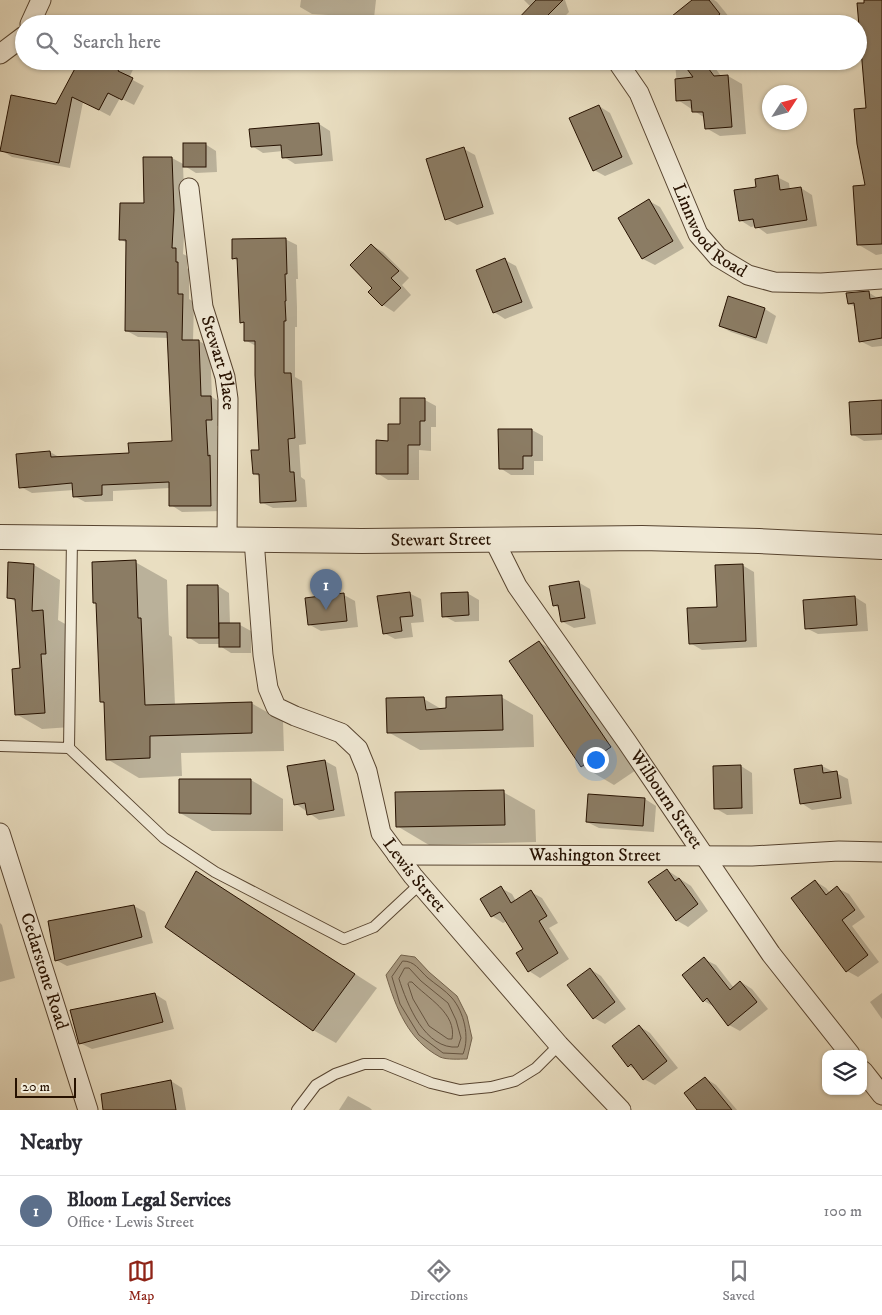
<!DOCTYPE html>
<meta charset="utf-8">
<style>
:root{--surface:#fff;--page:#f7f7f7;--text:#2b2b33;--muted:#7c7c81;--line:#e1e1e2;--accent:#8f2418}
body{margin:0;font-family:"IM FELL DW Pica",serif;background:var(--page);color:var(--text)}
.controls{position:absolute;right:15px;bottom:15px;display:grid;overflow:hidden;border-radius:10px;box-shadow:0 1px 4px #0004}
.controls button{width:45px;height:45px;display:grid;place-items:center;padding:0;border:0;border-bottom:1px solid var(--line);background:var(--surface);color:var(--text);font:25px sans-serif}
.compass{position:absolute;left:762px;top:85px;width:45px;height:45px;border-radius:50%;background:var(--surface);box-shadow:0 1px 4px #0004;rotate:54deg}
.scale{position:absolute;left:15px;bottom:12px;width:61px;box-sizing:border-box;padding-left:5px;border:2px solid #261100;border-top:0;font-size:14px;line-height:18px;white-space:nowrap;color:#261100;-webkit-text-stroke:4px #f1ead7;paint-order:stroke}
.you{position:absolute;left:595px;top:759px;width:18px;height:18px;margin:-12px;border:4px solid #fff;border-radius:50%;background:#1a73e8;box-shadow:0 0 0 8px #1a73e833}
.badge{display:grid;place-items:center;width:32px;height:32px;border-radius:50%;background:var(--accent);color:#fff;font-size:16px;font-weight:700}
.pin{position:absolute;translate:-50% -41px;filter:drop-shadow(0 1px 2px #0008)}
.pin::after{content:'';position:absolute;top:26px;width:18px;height:15px;background:inherit;clip-path:polygon(0 0,100% 0,50% 100%)}
.list{margin:0;padding:0;list-style:none}
h2{display:flex;justify-content:space-between;align-items:center;height:65px;margin:0;padding:0 20px;font-size:21px}
h2 small{font-size:16px;font-weight:400;color:var(--muted)}
.list li{display:grid;grid-template-columns:32px 1fr auto;gap:15px;align-items:center;box-sizing:border-box;height:70px;padding:0 20px;border-top:1px solid var(--line)}
.list b{display:block;font-size:19px;white-space:nowrap}
.list p{margin:0;font-size:16px;white-space:nowrap;color:var(--muted)}
.list em{font-size:16px;font-style:normal;color:var(--muted)}
.icon{flex:none;width:28px;height:28px;fill:none;stroke:currentColor;stroke-width:2;stroke-linecap:round;stroke-linejoin:round}
.map{position:relative;flex:none;width:882px;height:1110px;overflow:hidden}
.search{position:absolute;background:var(--surface);box-shadow:0 1px 4px #0004;left:15px;right:15px;top:15px;height:55px;display:flex;align-items:center;gap:12px;box-sizing:border-box;padding:0 18px;border-radius:28px;color:var(--muted);font-size:19px}
.sheet{height:135px;background:var(--surface)}
nav{display:flex;justify-content:space-around;align-items:center;box-sizing:border-box;height:70px;border-top:1px solid var(--line);background:var(--surface);font-size:14px;color:var(--muted)}
nav a{display:grid;justify-items:center;gap:2px}
nav .on{color:var(--accent)}
.map>svg:first-child{display:block}
.water{fill:#a7987f;stroke:#73624c}
.shadow{fill:#0003;fill-rule:evenodd}
.lines{fill:none;stroke-linecap:round;stroke-linejoin:round}
.shore{stroke:#665440;stroke-width:1}
.building{fill:#8b7c64;stroke:#261100}
.service-casing{stroke:#574430;stroke-width:12}
.minor-casing{stroke:#574430;stroke-width:21}
.tertiary-casing{stroke:#574430;stroke-width:26}
.service{stroke:#f1ead7;stroke-width:10}
.minor{stroke:#f1ead7;stroke-width:19}
.tertiary{stroke:#f1ead7;stroke-width:24}
.labels{text-anchor:middle;dominant-baseline:central;stroke-width:5;stroke-linejoin:round;paint-order:stroke}
.street-label{font-size:18px;fill:#261100;stroke:#f1ead7}
</style>
<div class="map">
<svg width="882" height="1110" viewBox="0 0 882 1110">
<rect width="100%" height="100%" fill="#e9dec1"/>
<filter id="stains"><feTurbulence type="fractalNoise" baseFrequency=".004" numOctaves="4"/><feColorMatrix values="0 0 0 0 .2 0 0 0 0 .09 0 0 0 0 .02 0 0 0 .5 -.17"/></filter>
<radialGradient id="worn" r=".72"><stop offset=".6" stop-color="#630" stop-opacity="0"/><stop offset="1" stop-color="#630" stop-opacity=".3"/></radialGradient>
<path class="water" d="M401 955 415 957 429 972 457 996 467 1016 472 1038 467 1059C459 1059 447 1060 440 1057 408 1040 396 1008 386 975Z"/>
<g class="shadow">
<path d="M301 0H376L374 18 312 14 300 7Z"/>
<path d="M524 0H565L569 12 557 24H515L531 7Z"/>
<path d="M695 0H714L717 2 734 23 664 24Z"/>
<path d="M865 0H882V254L876 255 859 245 866 187Z"/>
<path d="M80 61H137L129 78 144 86 134 105 120 98 110 116 83 102 70 168 12 157 1 150 57 106Z"/>
<path d="M550 61H569L562 68Z"/>
<path d="M675 61H710L721 76H728L742 84 746 134 720 136 706 128 705 118 678 100Z"/>
<path d="M599 106 610 113 633 164 605 176 594 170Z"/>
<path d="M319 124 330 131 333 161 295 164 284 157 283 151 263 153 252 146Z"/>
<path d="M205 144 216 151 217 172 196 173 183 165 185 218 183 254 187 256V268L189 270V299L194 302 193 341H199L210 347 212 397 222 403 223 426H217L222 511 182 512 171 505 170 488 113 491V501L85 502 74 496V490L32 493 21 487 50 452 59 457 130 454 174 442 168 338 138 337 127 331V243L120 239 145 204 172 158 185 165Z"/>
<path d="M464 149 475 155 494 214 457 225 446 219Z"/>
<path d="M777 177 789 183 790 190 801 188 812 195 817 226 767 234 756 226 751 227 740 220 758 188Z"/>
<path d="M649 201 660 207 684 248 655 265 643 259 619 218Z"/>
<path d="M285 239 297 245 298 279H296L297 307V327H295V377L302 381 306 444 299 445 301 477 305 480 307 507 273 508 261 502 260 477 254 473 261 451 256 346 245 340V324L241 322 238 261 233 258Z"/>
<path d="M371 245 383 252 409 278 402 285 411 295 394 312 383 305 370 292 374 288Z"/>
<path d="M505 260 516 266 533 308 505 319 494 312Z"/>
<path d="M868 292 879 299 882 298V346L872 347 860 341 856 307 849 304Z"/>
<path d="M765 309 776 316 767 344 731 332 720 326Z"/>
<path d="M401 399 425 400 436 406V427H431V451L419 450V480H388L377 473 389 442 401 426Z"/>
<path d="M882 401V440L864 441 852 434Z"/>
<path d="M532 430 543 436V461H534V475H511L500 468Z"/>
<path d="M135 562 167 580 169 635 172 637 175 705 251 703 283 721 284 751 181 753 182 776 139 778 107 759 105 704 101 702 97 604 94 603Z"/>
<path d="M34 565 60 580 58 620 69 626 71 727 42 729 16 714 21 669 16 602 8 597Z"/>
<path d="M742 565 754 572 757 647 702 650 690 643 718 608Z"/>
<path d="M578 582 590 589 596 624 574 628 563 622 560 609 554 605Z"/>
<path d="M188 586H218L229 593 230 624 240 625 251 631V653H231L220 646V644H199L188 637ZM214 634 220 637V640L213 636Z"/>
<path d="M409 593 421 599 424 622 411 623 413 637 395 639 384 633Z"/>
<path d="M467 593 479 600V621L455 622 444 616Z"/>
<path d="M344 595 355 601 358 627 321 631 310 625Z"/>
<path d="M855 597 866 604 868 631 818 634 806 628Z"/>
<path d="M539 642 570 661 642 766 614 785 582 766Z"/>
<path d="M501 697 533 715 534 747 420 750 388 732 424 699 443 710Z"/>
<path d="M325 761 336 767 345 816 319 820 296 804Z"/>
<path d="M741 766 752 773 753 814 727 815 715 808Z"/>
<path d="M822 766 848 779 852 804 812 810 801 803Z"/>
<path d="M251 780 283 799V831H212L180 813Z"/>
<path d="M503 792 535 810 536 842 429 845 397 826Z"/>
<path d="M645 799 656 806 654 832 599 828 587 822Z"/>
<path d="M667 870 691 886 708 911 688 927 676 920Z"/>
<path d="M197 873 377 988 336 1043 313 1030Z"/>
<path d="M815 881 826 888 830 893 837 888 849 894 865 917 852 926 879 962 858 977 847 971Z"/>
<path d="M501 888 512 894 516 901 531 892 542 898 558 923 549 928 569 959 540 978 529 971 525 949 507 921 503 923 492 916Z"/>
<path d="M134 906 145 912 153 943 67 966 56 960Z"/>
<path d="M0 923 2 925 15 978 0 982Z"/>
<path d="M704 959 716 965 734 988 741 982 752 989 768 1009 740 1031 729 1025 715 1007 704 1001Z"/>
<path d="M590 969 601 976 626 1009 605 1024 594 1018Z"/>
<path d="M882 993V1019L870 1002Z"/>
<path d="M155 994 166 1001 174 1029 92 1049 80 1043Z"/>
<path d="M639 1026 650 1033 678 1068 655 1085 644 1079 638 1071 629 1066Z"/>
<path d="M705 1078 716 1085 737 1110H699Z"/>
<path d="M171 1081 182 1088 186 1110H105Z"/>
<path d="M348 1096 370 1108 372 1110H339Z"/>
</g>
<g class="lines">
<g class="shore">
<path d="M403 961C415 961 419 970 428 978 435 984 445 990 452 998 464 1012 470 1037 463 1054L443 1053 419 1035 400 1004 392 977Z"/>
<path d="M405 968H409L421 981 448 1003 456 1020 461 1038 458 1047C425 1050 407 1004 399 979Z"/>
<path d="M410 982H412C427 998 457 1013 452 1039H448L429 1026 413 999 408 984Z"/>
</g>
</g>
<g class="building">
<path d="M536 0H563L539 24H513Z"/>
<path d="M692 0H709L720 14 708 24H662Z"/>
<path d="M864 0H882V244L857 245 853 186 865 185 857 144 854 109 866 108 857 3H864Z"/>
<path d="M79 61H123L118 71 133 78 122 100 108 93 99 110 72 97 59 163 0 151 11 95 56 104Z"/>
<path d="M681 61H703L714 76 728 75 732 127 705 129 703 112H692L691 100 676 101 675 79 693 77Z"/>
<path d="M599 105 622 157 593 171 569 118Z"/>
<path d="M319 123 322 155 282 158 281 145 251 147 249 129Z"/>
<rect x="183" y="143" width="23" height="24"/>
<path d="M464 147 483 207 445 220 426 159Z"/>
<path d="M143 157H172L174 210 172 248H176V262H178V294H183L182 340H199L201 396H211L212 420H206L208 456 210 455 211 506H169V482L102 485V495L73 497 72 483 19 488 16 454 50 451 51 457 129 453 128 443 172 441 167 332 125 331 126 240H119L120 203H144Z"/>
<path d="M778 175 780 190 801 187 807 220 755 228 753 219 739 221 734 190 756 187 755 179Z"/>
<path d="M649 199 673 241 642 259 618 218Z"/>
<path d="M286 238 287 274H285L286 301H285L286 321H284V373H291L295 438 288 439 290 472H294L296 501 260 503 259 474H253L251 450H259L255 375V341H244V322L240 323 237 258 232 259V239Z"/>
<path d="M371 244 399 271 391 278 401 288 382 306 368 292 372 288 350 265Z"/>
<path d="M505 258 522 302 493 313 476 270Z"/>
<path d="M869 291 870 299 882 297V338L859 342 854 303 848 304 846 293Z"/>
<path d="M728 296 765 308 756 338 719 326Z"/>
<path d="M400 398H425V421H420V445H408V474H376V440L388 441V424H400Z"/>
<path d="M882 400V434L851 435 849 402Z"/>
<path d="M498 429H532V456H523V469H499Z"/>
<path d="M136 560 138 618H141L145 705 252 702V733L150 736V758L106 760 104 702H100L96 603H93L92 562Z"/>
<path d="M8 562 34 564 32 611 43 610 46 654H41L45 713 15 715 12 669 20 668 15 599 7 598Z"/>
<path d="M743 564 746 641 689 644 687 608 717 607 715 565Z"/>
<path d="M579 581 585 618 561 622 558 605 553 606 549 586Z"/>
<path d="M187 585H218L219 638H187Z"/>
<path d="M410 592 413 616 400 617 402 631 383 634 377 596Z"/>
<path d="M468 592 469 615 442 617 441 593Z"/>
<path d="M344 593 347 621 308 625 305 598Z"/>
<path d="M855 596 857 625 805 629 803 600Z"/>
<rect x="219" y="623" width="21" height="24"/>
<path d="M539 641 611 747 581 767 509 661Z"/>
<path d="M502 695 503 730 387 733 386 698 424 697 426 710 446 708V697Z"/>
<path d="M325 760 334 810 307 815 305 803 294 805 287 766Z"/>
<path d="M741 765 742 808 714 809 713 766Z"/>
<path d="M822 765 823 773 837 771 841 798 800 804 794 769Z"/>
<path d="M179 779H251V814L179 813Z"/>
<path d="M504 790 505 825 396 827 395 792Z"/>
<path d="M588 794 645 798 643 826 586 822Z"/>
<path d="M667 869 675 881 679 878 698 904 676 921 648 882Z"/>
<path d="M196 871 355 974 313 1031 165 927Z"/>
<path d="M815 880 826 895 837 886 855 910 842 920 868 955 846 972 791 898Z"/>
<path d="M501 886 511 903 531 890 547 916 539 921 558 953 528 972 516 953 523 949 500 912 491 917 480 899Z"/>
<path d="M134 905 142 937 55 961 48 921Z"/>
<path d="M704 957 730 990 740 981 757 1002 728 1026 707 998 703 1002 682 975Z"/>
<path d="M590 968 615 1002 593 1019 567 985Z"/>
<path d="M155 993 163 1022 79 1044 70 1010Z"/>
<path d="M639 1025 667 1061 643 1080 631 1064 628 1067 612 1046Z"/>
<path d="M705 1077 732 1110H697L684 1093Z"/>
<path d="M171 1080 176 1110H103L101 1094Z"/>
</g>
<g class="lines">
<defs>
<g id="service">
<path d="M0 746 69 748 72 538"/>
<path d="M69 748 164 838 215 872 344 939 374 927 420 884"/>
<path d="M297 1110 316 1085 335 1074 364 1064H384L431 1083 460 1090 491 1087 515 1081 536 1068 559 1045"/>
</g>
<g id="minor">
<path d="M30 24 41 0"/>
<path d="M0 54 24 36"/>
<path id="s1" d="M617 61 639 93 698 234 718 257 748 275 774 282 821 283 882 279"/>
<path id="s2" d="M189 188 203 307 225 377 228 399 227 540"/>
<path id="s3" d="M254 540 263 655 268 688 276 707 295 716 341 733 358 749 367 771 381 833 413 876 559 1045 621 1110"/>
<path id="s4" d="M494 540 517 586 627 742 771 954 850 1054"/>
<path id="s5" d="M0 833 88 1110"/>
<path id="s6" d="M397 855 752 856 839 851 882 852"/>
<path d="M863 1071 882 1095"/>
</g>
<g id="tertiary">
<path id="s7" d="M0 537 362 541 642 538 759 541 882 547"/>
</g>
</defs>
<use href="#service" class="service-casing"/>
<use href="#minor" class="minor-casing"/>
<use href="#tertiary" class="tertiary-casing"/>
<use href="#service" class="service"/>
<use href="#minor" class="minor"/>
<use href="#tertiary" class="tertiary"/>
</g>
<g class="labels">
<g class="street-label">
<text stroke="none"><textPath href="#s1" startOffset="196">Linnwood Road</textPath></text>
<text stroke="none"><textPath href="#s2" startOffset="178">Stewart Place</textPath></text>
<text stroke="none"><textPath href="#s7" startOffset="441">Stewart Street</textPath></text>
<text stroke="none"><textPath href="#s4" startOffset="312">Wilbourn Street</textPath></text>
<text stroke="none"><textPath href="#s6" startOffset="198">Washington Street</textPath></text>
<text stroke="none"><textPath href="#s3" startOffset="404">Lewis Street</textPath></text>
<text stroke="none"><textPath href="#s5" startOffset="145">Cedarstone Road</textPath></text>
</g>
</g>
<rect width="100%" height="100%" filter="url(#stains)"/>
<rect width="100%" height="100%" fill="url(#worn)"/>
</svg>
<div class="controls">
<button><svg class="icon" aria-label="layers" viewBox="0 0 24 24"><path d="M12 4l9 5-9 5-9-5zM3 14l9 5 9-5"/></svg></button>
</div>
<svg class="compass" viewBox="-18 -18 36 36"><path d="M0-13l5 13h-10z" fill="#e53935"/><path d="M0 13l5-13h-10z" fill="#7c7c81"/></svg>
<div class="scale">20 m</div>
<div class="you"></div>
<div class="pin badge" style="left:326px;top:610px;background:#5c6f8a">1</div>
<div class="search"><svg class="icon" aria-label="search" viewBox="0 0 24 24"><circle cx="10" cy="10" r="6"/><path d="M15 15l6 6"/></svg>Search here</div>
</div>
<section class="sheet">
<h2>Nearby<small></small></h2>
<ul class="list">
<li><span class="badge" style="background:#5c6f8a">1</span><div><b>Bloom Legal Services</b><p>Office · Lewis Street</p></div><em>100 m</em></li>
</ul>
</section>
<nav>
<a class="on"><svg class="icon" aria-label="map" viewBox="0 0 24 24"><path d="M3 6l6-2 6 2 6-2v14l-6 2-6-2-6 2zM9 4v14M15 6v14"/></svg>Map</a>
<a><svg class="icon" aria-label="directions" viewBox="0 0 24 24"><path d="M12 3l9 9-9 9-9-9zM9 14v-3h6M13 9l2 2-2 2"/></svg>Directions</a>
<a><svg class="icon" aria-label="saved" viewBox="0 0 24 24"><path d="M7 4h10v16l-5-4-5 4z"/></svg>Saved</a>
</nav>
